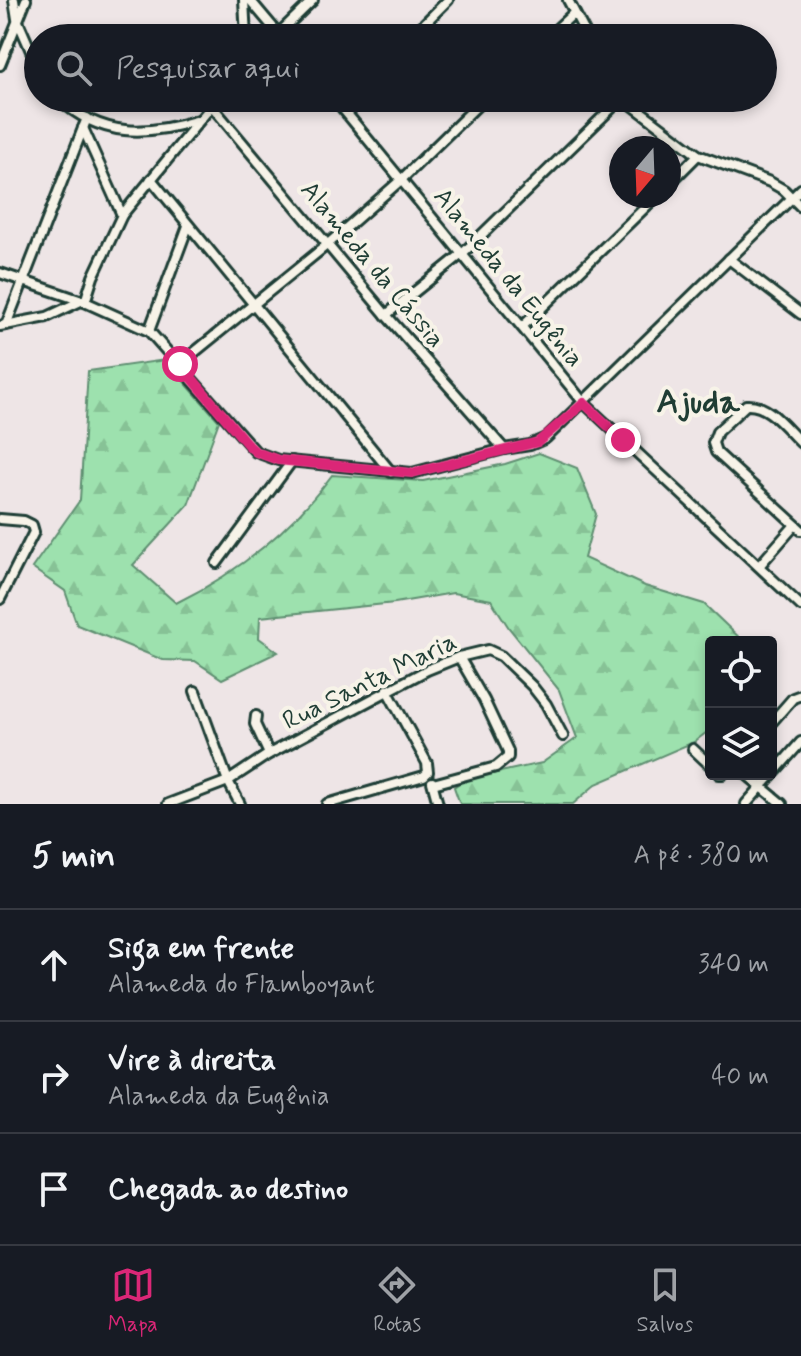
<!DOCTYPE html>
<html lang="pt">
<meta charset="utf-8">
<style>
:root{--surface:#171b24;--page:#20242c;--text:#f1f3f6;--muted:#9ea1a6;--line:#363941;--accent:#db2777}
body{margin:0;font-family:Mynerve,sans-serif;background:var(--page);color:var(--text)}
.controls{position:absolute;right:24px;bottom:24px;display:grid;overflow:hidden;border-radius:8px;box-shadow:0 4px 12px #0003}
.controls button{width:72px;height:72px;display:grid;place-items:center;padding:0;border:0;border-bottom:2px solid var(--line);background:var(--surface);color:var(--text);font:40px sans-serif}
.compass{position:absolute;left:609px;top:136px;width:72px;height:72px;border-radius:50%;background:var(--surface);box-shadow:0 4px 12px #0003;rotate:199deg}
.stop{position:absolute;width:24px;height:24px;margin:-18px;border:6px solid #db2777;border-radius:50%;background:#fff}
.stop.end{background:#db2777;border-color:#fff;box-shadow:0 2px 8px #0008}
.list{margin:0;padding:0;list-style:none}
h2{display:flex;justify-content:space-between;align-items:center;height:104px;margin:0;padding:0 32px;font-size:34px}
h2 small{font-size:26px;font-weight:400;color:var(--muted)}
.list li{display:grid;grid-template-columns:52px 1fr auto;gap:24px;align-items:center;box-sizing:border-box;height:112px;padding:0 32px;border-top:2px solid var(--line)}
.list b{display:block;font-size:30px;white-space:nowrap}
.list p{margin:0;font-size:26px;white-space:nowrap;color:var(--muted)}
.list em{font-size:26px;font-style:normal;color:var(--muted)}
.icon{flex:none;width:44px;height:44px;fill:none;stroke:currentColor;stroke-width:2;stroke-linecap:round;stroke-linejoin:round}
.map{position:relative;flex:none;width:801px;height:804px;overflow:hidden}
.search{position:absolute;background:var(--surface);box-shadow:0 4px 12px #0003;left:24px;right:24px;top:24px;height:88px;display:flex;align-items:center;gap:20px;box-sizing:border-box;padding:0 28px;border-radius:44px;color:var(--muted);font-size:30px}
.sheet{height:440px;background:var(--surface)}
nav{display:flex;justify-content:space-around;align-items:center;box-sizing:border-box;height:112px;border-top:2px solid var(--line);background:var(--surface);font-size:22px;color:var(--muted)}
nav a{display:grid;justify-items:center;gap:4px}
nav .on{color:var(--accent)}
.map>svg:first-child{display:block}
.forest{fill:url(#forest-firs);stroke:#5e8f71;stroke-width:2}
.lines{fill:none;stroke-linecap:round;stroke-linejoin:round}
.minor-casing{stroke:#1f3d34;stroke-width:14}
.minor{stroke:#f7f3e8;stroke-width:8}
.route{stroke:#db2777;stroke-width:10}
.labels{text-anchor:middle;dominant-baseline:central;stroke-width:8;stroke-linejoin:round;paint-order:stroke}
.street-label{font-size:26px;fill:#1f3d34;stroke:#f7f3e8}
.district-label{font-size:34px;font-weight:bold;fill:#1f3d34;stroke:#f7f3e8}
</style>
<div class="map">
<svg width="801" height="804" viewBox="0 0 801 804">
<defs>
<pattern id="forest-firs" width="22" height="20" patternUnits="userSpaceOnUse" patternTransform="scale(2)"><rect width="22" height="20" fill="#9de1ae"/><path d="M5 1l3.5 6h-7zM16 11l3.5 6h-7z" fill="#87c296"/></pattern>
</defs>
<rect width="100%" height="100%" fill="#eee5e6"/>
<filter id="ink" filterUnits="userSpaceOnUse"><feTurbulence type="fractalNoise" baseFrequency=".0125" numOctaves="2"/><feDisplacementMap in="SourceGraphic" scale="16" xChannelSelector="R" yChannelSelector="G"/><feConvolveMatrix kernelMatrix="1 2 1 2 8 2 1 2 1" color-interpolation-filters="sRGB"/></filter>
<g filter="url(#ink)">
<path class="forest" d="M165 360 219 421 188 505 133 565 176 603C237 573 291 530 332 475L423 481 505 464 539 453 577 468 596 514 584 558 645 586 704 604 744 642H711V729L694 742 596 784 573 804H460L454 787 463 780 542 763 577 738 559 690 509 628 491 600 453 593 395 603 260 617 259 638 278 652 222 679 195 661 163 660 77 625 65 591 32 568 80 500 88 371Z"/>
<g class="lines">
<defs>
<g id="minor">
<path d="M14 0 17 19 38 67"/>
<path d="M244 0 246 38"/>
<path d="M250 0 282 38"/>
<path d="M568 0 588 38"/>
<path d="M274 38 313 0"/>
<path d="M410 38 448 0"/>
<path d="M547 38 574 13"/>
<path d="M0 65 26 0"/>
<path d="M58 98C101 138 146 136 199 120"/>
<path d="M334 98 584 403 801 606"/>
<path d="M623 98 698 155 770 182 784 190 801 207"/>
<path d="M211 105 386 315 504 449"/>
<path d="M83 128 122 215"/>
<path d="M151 179 391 472"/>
<path d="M669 184 698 155"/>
<path d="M729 259 801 314"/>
<path d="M0 273 85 302 149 331 256 452 278 460 412 473 504 449 530 445 546 438 801 189"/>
<path d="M85 302 93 277 122 215 218 98"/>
<path d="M386 315 463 253 622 98"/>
<path d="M6 325 87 118"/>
<path d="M0 326 47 317 81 301"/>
<path d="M522 327 657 196"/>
<path d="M149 331 188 226"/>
<path d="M180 364 328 244 401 180 485 98"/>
<path d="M801 443C786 429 769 403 746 405L717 432 713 443 716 452 801 530"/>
<path d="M0 519 24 521 32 525 34 532 0 599"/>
<path d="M217 563 292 461"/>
<path d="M759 566 795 525"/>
<path d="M195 691 228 781 240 804"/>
<path d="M256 716 255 724 269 754"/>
<path d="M771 723 793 698 801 695"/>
<path d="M693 749 711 766"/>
<path d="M719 774H723"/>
<path d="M746 774 782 804"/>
<path d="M432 782 438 804"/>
<path d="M433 784 496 767 508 757V751L484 700 459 657"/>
<path d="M168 804 228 781 269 754 427 670 459 657 488 650 501 656 532 686 546 704 563 736"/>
<path d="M327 804 424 776 428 772 427 763 387 690"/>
<path d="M746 804 801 742"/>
</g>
</defs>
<use href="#minor" class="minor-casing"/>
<use href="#minor" class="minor"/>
</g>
</g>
<g class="lines" filter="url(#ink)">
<path class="route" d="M180 364 248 445 256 452 278 460 412 473 538 442 584 403 623 440"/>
</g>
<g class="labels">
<g class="street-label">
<text transform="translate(372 265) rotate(50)">Alameda da Cássia</text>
<text transform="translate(508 278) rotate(51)">Alameda da Eugênia</text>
<text transform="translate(370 682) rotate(-26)">Rua Santa Maria</text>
</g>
<g class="district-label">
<text x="698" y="402">Ajuda</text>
</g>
</g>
</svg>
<div class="controls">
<button><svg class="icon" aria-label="locate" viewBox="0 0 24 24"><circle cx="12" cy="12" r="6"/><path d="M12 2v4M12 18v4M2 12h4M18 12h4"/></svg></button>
<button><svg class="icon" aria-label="layers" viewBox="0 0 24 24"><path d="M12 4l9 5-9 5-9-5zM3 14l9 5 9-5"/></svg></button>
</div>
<svg class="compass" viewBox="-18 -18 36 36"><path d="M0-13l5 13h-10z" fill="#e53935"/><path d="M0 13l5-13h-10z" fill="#9ea1a6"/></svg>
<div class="stop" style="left:180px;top:364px"></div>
<div class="stop end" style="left:623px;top:440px"></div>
<div class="search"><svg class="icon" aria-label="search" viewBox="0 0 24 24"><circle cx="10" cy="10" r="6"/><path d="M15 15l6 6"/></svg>Pesquisar aqui</div>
</div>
<section class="sheet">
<h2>5 min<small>A pé · 380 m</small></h2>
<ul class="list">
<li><svg class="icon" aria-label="ahead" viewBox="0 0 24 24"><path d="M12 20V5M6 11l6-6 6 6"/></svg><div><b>Siga em frente</b><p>Alameda do Flamboyant</p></div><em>340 m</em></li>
<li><svg class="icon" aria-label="right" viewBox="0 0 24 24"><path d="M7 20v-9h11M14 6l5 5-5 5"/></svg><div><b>Vire à direita</b><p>Alameda da Eugênia</p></div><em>40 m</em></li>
<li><svg class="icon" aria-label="arrive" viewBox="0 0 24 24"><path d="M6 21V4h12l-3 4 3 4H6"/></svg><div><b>Chegada ao destino</b></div></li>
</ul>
</section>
<nav>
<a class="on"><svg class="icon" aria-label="map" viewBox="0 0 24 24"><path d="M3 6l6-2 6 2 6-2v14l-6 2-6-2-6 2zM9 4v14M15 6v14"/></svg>Mapa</a>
<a><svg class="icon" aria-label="directions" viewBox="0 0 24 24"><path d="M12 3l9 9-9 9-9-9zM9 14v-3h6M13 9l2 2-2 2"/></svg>Rotas</a>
<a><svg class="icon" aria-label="saved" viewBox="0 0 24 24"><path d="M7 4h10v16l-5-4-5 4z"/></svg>Salvos</a>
</nav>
